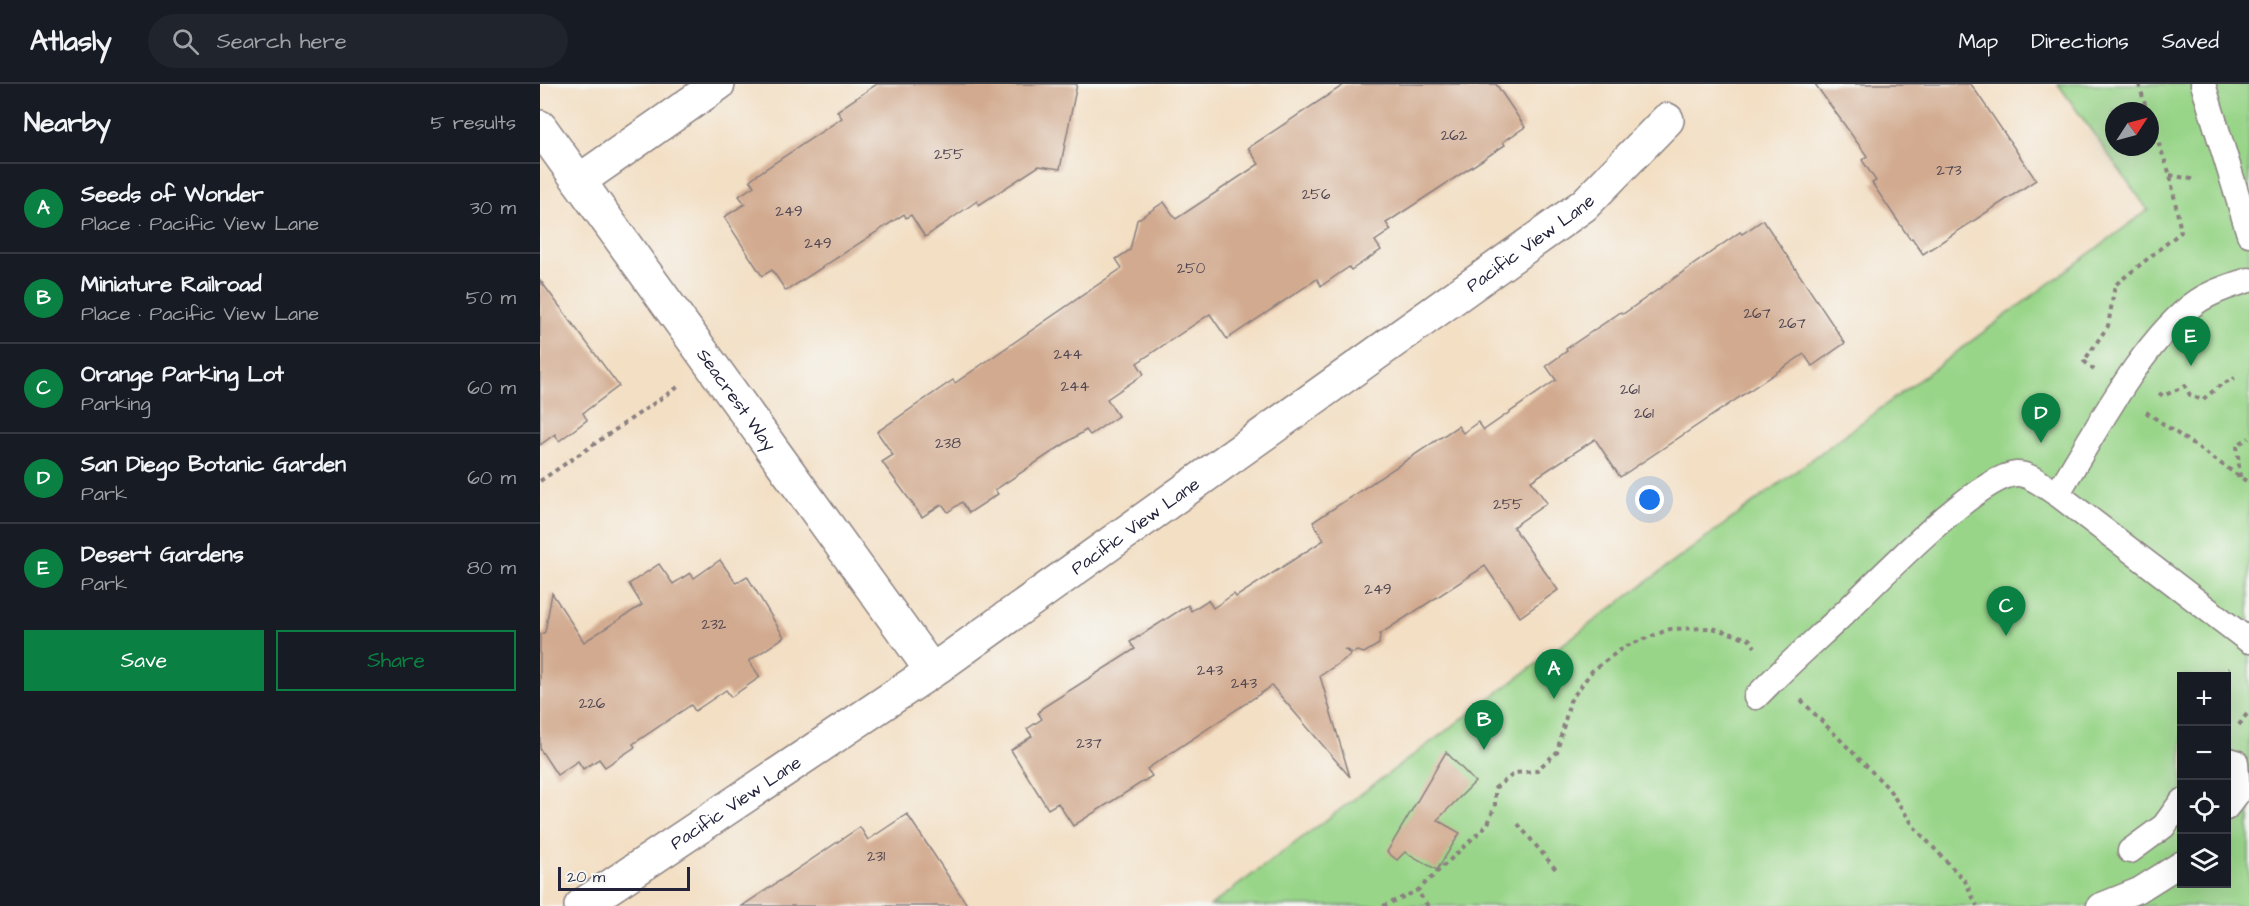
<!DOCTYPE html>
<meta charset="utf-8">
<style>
:root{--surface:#171b24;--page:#20242c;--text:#f1f3f6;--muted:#9ea1a6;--line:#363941;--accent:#0b8043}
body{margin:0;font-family:"Architects Daughter",sans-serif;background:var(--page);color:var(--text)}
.controls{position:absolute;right:18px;bottom:18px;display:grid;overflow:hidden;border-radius:0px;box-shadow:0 6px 24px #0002}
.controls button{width:54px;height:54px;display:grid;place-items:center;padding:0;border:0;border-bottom:2px solid var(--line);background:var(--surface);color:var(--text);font:30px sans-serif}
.compass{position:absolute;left:1565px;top:18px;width:54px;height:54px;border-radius:50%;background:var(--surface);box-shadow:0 6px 24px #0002;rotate:54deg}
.scale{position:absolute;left:18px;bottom:15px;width:132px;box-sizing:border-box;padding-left:6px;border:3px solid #22223b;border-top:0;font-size:16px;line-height:21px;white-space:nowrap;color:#22223b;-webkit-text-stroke:4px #f6f6f2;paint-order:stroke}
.you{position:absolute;left:1110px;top:416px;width:21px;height:21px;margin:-15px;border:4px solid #fff;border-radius:50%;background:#1a73e8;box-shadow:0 0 0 9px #1a73e833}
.badge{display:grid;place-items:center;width:39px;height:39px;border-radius:50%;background:var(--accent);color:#fff;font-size:20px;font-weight:700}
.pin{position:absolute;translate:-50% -50px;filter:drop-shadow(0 2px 3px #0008)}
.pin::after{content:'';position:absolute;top:32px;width:21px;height:18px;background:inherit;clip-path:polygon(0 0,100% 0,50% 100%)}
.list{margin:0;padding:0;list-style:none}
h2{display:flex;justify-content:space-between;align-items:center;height:78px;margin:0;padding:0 24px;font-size:26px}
h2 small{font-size:20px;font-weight:400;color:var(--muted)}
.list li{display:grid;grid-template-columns:39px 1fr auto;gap:18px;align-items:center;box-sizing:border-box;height:90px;padding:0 24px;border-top:2px solid var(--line)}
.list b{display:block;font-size:22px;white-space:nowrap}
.list p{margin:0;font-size:20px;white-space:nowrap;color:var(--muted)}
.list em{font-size:20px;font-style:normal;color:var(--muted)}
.actions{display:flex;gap:12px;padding:18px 24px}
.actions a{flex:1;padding:14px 0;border:2px solid var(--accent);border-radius:0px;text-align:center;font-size:21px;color:var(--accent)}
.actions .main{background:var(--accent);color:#fff}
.icon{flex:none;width:33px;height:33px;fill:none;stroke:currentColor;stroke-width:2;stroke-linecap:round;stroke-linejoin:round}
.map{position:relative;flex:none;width:1709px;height:822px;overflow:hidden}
header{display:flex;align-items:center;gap:36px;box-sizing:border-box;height:84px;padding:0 30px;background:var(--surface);border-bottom:2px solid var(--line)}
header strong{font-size:28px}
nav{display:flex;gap:33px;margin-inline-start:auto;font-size:21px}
.search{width:420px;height:54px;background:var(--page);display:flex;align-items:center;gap:15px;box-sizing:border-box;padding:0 21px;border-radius:33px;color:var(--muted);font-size:22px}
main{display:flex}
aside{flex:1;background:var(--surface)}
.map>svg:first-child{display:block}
.green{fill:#99d589;stroke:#5e7c62;stroke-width:1.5;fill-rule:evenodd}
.building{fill:#d2aa8f}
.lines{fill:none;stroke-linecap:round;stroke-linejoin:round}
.lane-casing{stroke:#8a8080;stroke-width:27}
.street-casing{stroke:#8a8080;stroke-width:36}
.secondary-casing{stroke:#8a8080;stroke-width:36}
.path{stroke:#8a8080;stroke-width:4;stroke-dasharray:4.5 4.5;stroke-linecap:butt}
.lane{stroke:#fff;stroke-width:24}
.street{stroke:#fff;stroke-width:33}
.secondary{stroke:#fff;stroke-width:33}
.labels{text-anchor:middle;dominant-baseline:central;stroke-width:4.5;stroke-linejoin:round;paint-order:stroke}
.number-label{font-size:15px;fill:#4e4450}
.street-label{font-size:18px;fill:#22223b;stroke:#f6f6f2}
</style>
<header>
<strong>Atlasly</strong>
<div class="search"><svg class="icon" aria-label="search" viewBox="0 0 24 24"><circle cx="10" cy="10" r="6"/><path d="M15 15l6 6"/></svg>Search here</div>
<nav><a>Map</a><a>Directions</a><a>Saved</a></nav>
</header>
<main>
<aside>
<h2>Nearby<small>5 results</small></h2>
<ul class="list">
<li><span class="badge">A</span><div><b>Seeds of Wonder</b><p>Place · Pacific View Lane</p></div><em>30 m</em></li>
<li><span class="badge">B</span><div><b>Miniature Railroad</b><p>Place · Pacific View Lane</p></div><em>50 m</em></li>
<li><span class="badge">C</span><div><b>Orange Parking Lot</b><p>Parking</p></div><em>60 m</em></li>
<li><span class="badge">D</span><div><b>San Diego Botanic Garden</b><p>Park</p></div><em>60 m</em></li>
<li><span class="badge">E</span><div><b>Desert Gardens</b><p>Park</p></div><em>80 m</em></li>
</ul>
<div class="actions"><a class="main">Save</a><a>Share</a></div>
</aside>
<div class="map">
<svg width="1709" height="822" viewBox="0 0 1709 822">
<rect width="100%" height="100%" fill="#f6f6f2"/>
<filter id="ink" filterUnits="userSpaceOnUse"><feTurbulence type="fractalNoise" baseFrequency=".0167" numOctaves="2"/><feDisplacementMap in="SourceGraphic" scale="12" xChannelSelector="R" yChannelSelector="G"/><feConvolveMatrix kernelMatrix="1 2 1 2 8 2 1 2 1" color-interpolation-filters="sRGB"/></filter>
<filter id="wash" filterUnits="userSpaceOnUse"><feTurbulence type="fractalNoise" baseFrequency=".008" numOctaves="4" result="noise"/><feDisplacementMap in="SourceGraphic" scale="24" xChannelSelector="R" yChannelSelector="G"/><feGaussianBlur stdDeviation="1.35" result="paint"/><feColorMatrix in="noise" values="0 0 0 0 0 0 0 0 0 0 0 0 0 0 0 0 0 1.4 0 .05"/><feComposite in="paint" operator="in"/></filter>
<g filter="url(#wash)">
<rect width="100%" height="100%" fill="#f3dfc4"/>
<path class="green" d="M1518 0H1709V822H670L1608 126ZM1574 27H1610V63H1574ZM1642 592H1686V800H1642Z"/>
<g id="blocks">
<g class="building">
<path d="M337 0H537L520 85 499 82 439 121 437 117 385 153 371 131 366 134 364 130 246 207 232 186 222 192 184 133 205 120 199 112 214 102 210 96 215 92 302 34 297 27Z"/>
<path d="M805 0H956L985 43 963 58 965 61 846 139 851 146 835 157 841 166 811 186 809 183 781 202 777 195 687 255 670 230 597 279 604 290 567 315 578 332 550 351 546 346 518 364 455 406 458 410 429 429 422 418 408 428 402 420 382 433 342 378 353 371 337 348 413 296 415 299 582 184 576 175 590 166 597 136 624 118 636 135 719 80 708 64Z"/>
<path d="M1275 0H1431L1496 96 1383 170 1372 154 1370 155 1332 99 1336 97 1322 76 1327 72Z"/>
<path d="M1223 136 1305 259 1272 282 1264 270 1080 393 1055 355 991 397 1007 419 973 443 1018 506 980 533 945 482 840 550 839 560 824 569 817 567 813 569 804 565 811 571 780 592 810 693 732 602 607 685 612 692 533 742 518 719 508 725 471 666 492 652 487 645 502 635 498 629 502 624 595 565 590 558 648 521 651 527 668 516 673 524 694 510 696 513 784 456 773 438 918 342 923 349 938 338 944 346 1016 296 1006 282 1027 267 1026 265 1081 228 1083 230 1200 148 1202 150Z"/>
<path d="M0 196 79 302 43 329 47 336 19 357 15 350 0 361Z"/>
<path d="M180 476 196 499 207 492 244 553 209 577 220 593 191 613 186 606 155 627 151 621 93 660 95 663 65 683 59 675 43 685 38 677 17 691 0 665V551L5 548 12 509 44 558 102 521 89 500 119 480 133 500 150 489 154 494Z"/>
<path d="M906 668 935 698 897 736 920 749 897 786 865 768 857 776 847 768Z"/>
<path d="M367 730 428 822H202L320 743 328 756Z"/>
</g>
</g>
</g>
<g filter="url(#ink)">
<use href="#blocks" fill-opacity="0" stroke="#8a8080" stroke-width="1.5"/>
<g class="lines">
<defs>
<g id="lane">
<path d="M1663 0 1709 150"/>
<path d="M1517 410C1553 353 1603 254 1658 217 1673 207 1692 201 1709 196"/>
<path d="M1216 613C1242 586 1269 562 1296 537 1330 505 1435 393 1476 390 1490 389 1505 403 1517 410L1709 557"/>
<path d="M1686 675 1696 678 1698 709 1686 724"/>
<path d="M1590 767 1624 742 1642 717"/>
<path d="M1559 822 1599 806 1642 779"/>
</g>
<g id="street">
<path d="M39 97 178 0"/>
<path id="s1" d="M41 822 392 587 1044 121 1127 36"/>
</g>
<g id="secondary">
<path id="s2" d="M0 43 392 587"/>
</g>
</defs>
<use href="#lane" class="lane-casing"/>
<use href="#street" class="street-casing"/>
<use href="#secondary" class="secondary-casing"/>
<g class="path">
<path d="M1599 0 1607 27"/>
<path d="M1630 91 1656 96"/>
<path d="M1554 286 1544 277 1568 242 1575 201 1641 148 1630 91 1610 35"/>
<path d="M1619 309 1623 312 1645 302 1650 311 1662 316 1682 300 1695 294"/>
<path d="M1606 328 1709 399"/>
<path d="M1700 393 1697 361 1709 354"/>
<path d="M0 397 138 303"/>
<path d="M1683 592 1689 584"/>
<path d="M1261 616 1348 704 1375 744 1425 797 1437 822"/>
<path d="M1699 641 1709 627"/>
<path d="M978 740 1018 788"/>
<path d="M843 822 877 807"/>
<path d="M888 822 877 807 948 740 955 721V704L975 689 996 687 1017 668 1030 617 1052 587 1084 563 1130 545 1172 544 1209 555 1215 563"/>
</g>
<use href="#lane" class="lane"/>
<use href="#street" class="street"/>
<use href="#secondary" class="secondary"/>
</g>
</g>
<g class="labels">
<g class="number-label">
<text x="914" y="51">262</text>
<text x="409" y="70">255</text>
<text x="1409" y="86">273</text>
<text x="776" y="110">256</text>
<text x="249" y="127">249</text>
<text x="278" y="159">249</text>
<text x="651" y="184">250</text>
<text x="1217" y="229">267</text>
<text x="1252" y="239">267</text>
<text x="528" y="270">244</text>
<text x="535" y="302">244</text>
<text x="1090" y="305">261</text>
<text x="1104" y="329">261</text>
<text x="408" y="359">238</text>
<text x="968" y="420">255</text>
<text x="838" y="505">249</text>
<text x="174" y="540">232</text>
<text x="670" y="586">243</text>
<text x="704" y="599">243</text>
<text x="52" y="619">226</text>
<text x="549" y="659">237</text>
<text x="336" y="772">231</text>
</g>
<g class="street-label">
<text stroke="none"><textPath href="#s1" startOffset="1158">Pacific View Lane</textPath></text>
<text stroke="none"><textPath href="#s2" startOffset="336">Seacrest Way</textPath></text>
<text stroke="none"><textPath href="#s1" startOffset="672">Pacific View Lane</textPath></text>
<text stroke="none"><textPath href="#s1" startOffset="186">Pacific View Lane</textPath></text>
</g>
</g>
</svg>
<div class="controls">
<button>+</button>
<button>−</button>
<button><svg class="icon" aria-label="locate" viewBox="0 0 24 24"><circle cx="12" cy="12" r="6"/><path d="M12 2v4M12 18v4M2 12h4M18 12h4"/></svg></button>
<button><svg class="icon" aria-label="layers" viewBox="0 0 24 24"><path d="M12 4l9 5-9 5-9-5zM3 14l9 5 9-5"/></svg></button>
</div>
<svg class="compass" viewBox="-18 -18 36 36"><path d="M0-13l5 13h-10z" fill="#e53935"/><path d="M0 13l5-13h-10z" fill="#9ea1a6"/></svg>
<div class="scale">20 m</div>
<div class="you"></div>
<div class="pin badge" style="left:1014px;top:615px">A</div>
<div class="pin badge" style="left:944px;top:666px">B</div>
<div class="pin badge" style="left:1466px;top:552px">C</div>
<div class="pin badge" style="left:1501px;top:359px">D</div>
<div class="pin badge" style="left:1651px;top:282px">E</div>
</div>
</main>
